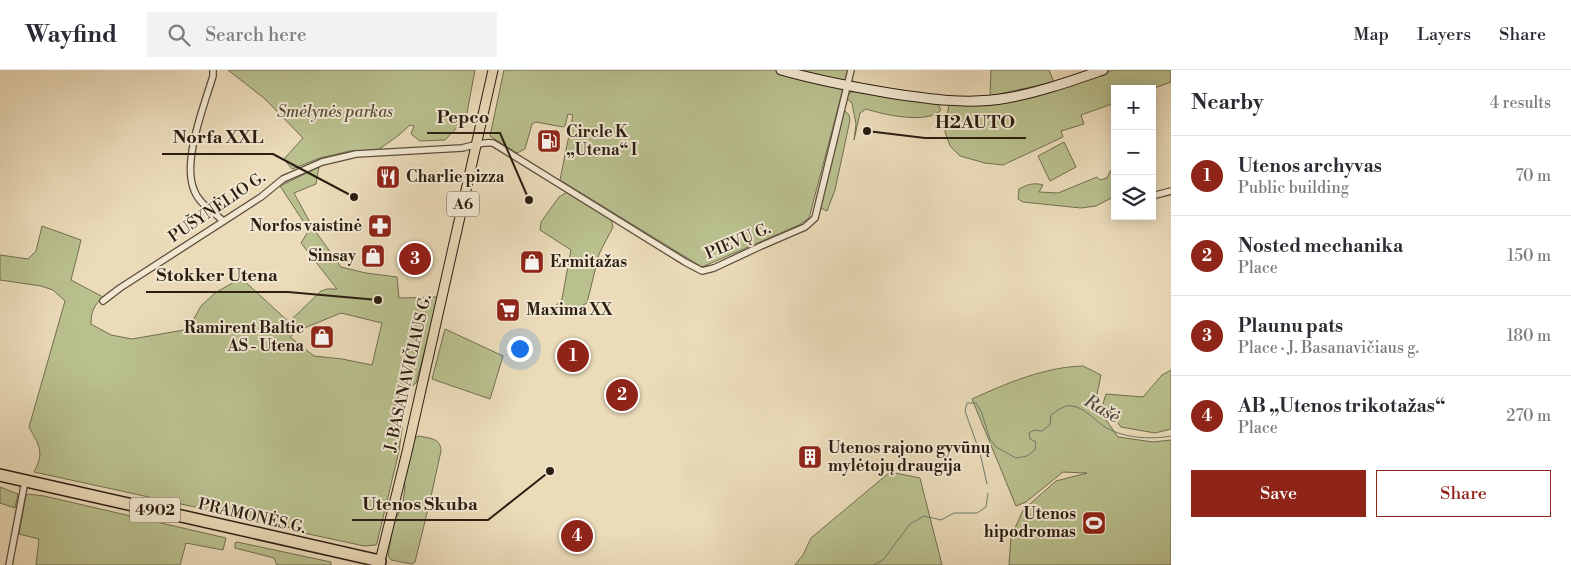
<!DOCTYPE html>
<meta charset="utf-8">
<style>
:root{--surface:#fff;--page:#f2f2f3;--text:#2b2b33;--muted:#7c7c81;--line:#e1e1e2;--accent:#8f2418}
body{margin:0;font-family:"Libre Bodoni",serif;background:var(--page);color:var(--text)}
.controls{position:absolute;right:15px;top:15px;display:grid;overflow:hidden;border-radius:0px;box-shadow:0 2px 12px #0003}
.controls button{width:45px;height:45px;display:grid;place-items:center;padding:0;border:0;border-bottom:1px solid var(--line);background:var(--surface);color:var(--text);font:25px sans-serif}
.you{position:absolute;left:519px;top:278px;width:18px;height:18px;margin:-12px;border:4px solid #fff;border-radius:50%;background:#1a73e8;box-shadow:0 0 0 8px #1a73e833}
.badge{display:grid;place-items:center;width:32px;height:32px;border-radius:50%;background:var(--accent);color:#fff;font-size:16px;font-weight:700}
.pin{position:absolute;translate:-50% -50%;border:2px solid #fff;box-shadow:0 1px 5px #0006}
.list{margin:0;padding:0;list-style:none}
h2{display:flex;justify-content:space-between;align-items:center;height:65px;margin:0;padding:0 20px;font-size:21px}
h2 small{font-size:16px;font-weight:400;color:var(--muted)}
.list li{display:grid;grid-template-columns:32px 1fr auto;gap:15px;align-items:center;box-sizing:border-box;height:80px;padding:0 20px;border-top:1px solid var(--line)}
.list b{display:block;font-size:19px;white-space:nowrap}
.list p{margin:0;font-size:16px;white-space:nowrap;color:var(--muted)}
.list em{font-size:16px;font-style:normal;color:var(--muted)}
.actions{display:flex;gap:10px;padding:15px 20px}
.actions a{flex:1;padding:11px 0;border:1px solid var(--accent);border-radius:0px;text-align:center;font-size:18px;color:var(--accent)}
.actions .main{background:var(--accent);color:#fff}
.icon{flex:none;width:28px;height:28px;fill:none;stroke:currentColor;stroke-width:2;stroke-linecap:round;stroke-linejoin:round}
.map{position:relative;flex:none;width:1171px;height:495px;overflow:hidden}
header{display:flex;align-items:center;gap:30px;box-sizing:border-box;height:70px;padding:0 25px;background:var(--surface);border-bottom:1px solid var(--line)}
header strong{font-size:24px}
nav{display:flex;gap:28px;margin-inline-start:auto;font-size:18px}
.search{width:350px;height:45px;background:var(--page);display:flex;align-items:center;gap:12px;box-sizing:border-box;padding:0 18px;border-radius:0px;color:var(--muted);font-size:19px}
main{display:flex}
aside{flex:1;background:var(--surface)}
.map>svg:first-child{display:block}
.green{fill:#b9c08e;stroke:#726e50;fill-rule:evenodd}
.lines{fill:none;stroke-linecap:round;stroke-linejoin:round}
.stream{stroke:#6c7c71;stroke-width:1}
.street-casing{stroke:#5b4c3b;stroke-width:8}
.secondary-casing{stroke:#2b1d11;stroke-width:11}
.primary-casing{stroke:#2b1d11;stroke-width:11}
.highway-casing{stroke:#2b1d11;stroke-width:14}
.street{stroke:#f2e8d2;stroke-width:5.5}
.secondary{stroke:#f2e8d2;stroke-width:9}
.primary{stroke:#ebdbb9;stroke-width:9}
.highway{stroke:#ebdbb9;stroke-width:11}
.labels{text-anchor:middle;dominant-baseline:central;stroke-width:4;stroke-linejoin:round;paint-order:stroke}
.shield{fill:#f2e8d2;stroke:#675a4b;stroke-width:1}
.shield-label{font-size:15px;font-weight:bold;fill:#2b1d11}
.park-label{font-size:16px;font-style:italic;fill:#564e36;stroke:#f2e8d2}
.poi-label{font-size:16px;font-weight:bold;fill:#2b1d11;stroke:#f2e8d2;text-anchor:start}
.street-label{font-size:16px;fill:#2b1d11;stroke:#f2e8d2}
.water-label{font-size:18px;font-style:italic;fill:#4c4c41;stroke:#f2e8d2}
.leader{fill:none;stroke:#2b1d11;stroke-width:2}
.callout-dot{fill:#2b1d11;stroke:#f2e8d2;stroke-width:2}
.callout-label{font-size:18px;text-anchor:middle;font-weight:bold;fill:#2b1d11;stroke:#f2e8d2;stroke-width:4;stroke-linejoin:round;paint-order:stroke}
</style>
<header>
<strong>Wayfind</strong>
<div class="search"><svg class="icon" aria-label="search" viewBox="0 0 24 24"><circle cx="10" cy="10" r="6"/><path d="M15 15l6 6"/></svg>Search here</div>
<nav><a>Map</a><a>Layers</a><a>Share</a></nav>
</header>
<main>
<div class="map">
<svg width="1171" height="495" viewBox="0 0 1171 495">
<rect width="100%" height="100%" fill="#ebdbb9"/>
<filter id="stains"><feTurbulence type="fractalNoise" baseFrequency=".004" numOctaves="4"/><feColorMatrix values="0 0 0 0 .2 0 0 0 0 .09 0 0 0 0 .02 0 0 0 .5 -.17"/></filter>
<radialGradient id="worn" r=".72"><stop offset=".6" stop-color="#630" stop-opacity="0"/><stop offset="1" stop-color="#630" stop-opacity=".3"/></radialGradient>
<g class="green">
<path d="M228 0H475L466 48 445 70 420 71 411 64 414 56 410 55 399 65 378 80 350 81 320 88 292 99 284 89 303 68 265 29Z"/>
<path d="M504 0H848L809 148 799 155 702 197 560 110 573 45 568 44 565 56 563 57 536 52 532 54 525 79 517 83 490 66Z"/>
<path d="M991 0H1049L1054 12 990 26Z"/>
<path d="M1114 0H1171V12L1152 19H1115V33L1081 45 1084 54 1061 61 1063 67 1003 95 985 93 960 86 950 76 945 62 949 33 1036 25Z"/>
<path d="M855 21 938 34 941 40C927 55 882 44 866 39L860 43 854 70 856 54 852 33 846 28 850 23Z"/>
<path d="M843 39 849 45 850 50 835 120 827 141 819 137Z"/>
<path d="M1064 72 1076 97 1050 111 1038 86Z"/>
<path d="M319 97 316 114 294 123 313 158 341 197 366 203 397 207 399 228 439 227 416 313 401 324 396 330 394 346 403 351 399 381 377 473 376 475 364 476 304 463 291 458 34 402C45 381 39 376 29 357L65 231 53 220 41 216 0 210V185L28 189 36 181 42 156 81 170 71 210 103 227C94 235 91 242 91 254L111 265 132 269 184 260 191 254 201 236 215 223 241 208 289 252 321 221 327 219H337L301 173 309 160 280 116ZM341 243 382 253 372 295 342 289 314 286 290 267 297 261Z"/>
<path d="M1111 100 1115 101V126L1096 136 1081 138 1023 132 1018 129 1019 119C1027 115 1033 112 1043 115L1039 122 1058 123 1097 107 1100 110 1107 108Z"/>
<path d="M567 122 611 149 613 157 599 184 587 233 564 245 550 242 562 229 571 180 540 160 541 152 559 127Z"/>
<path d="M445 259 503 286 490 329 432 309Z"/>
<path d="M1083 296 1101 305 1095 334 1118 367 1153 372 1171 370V495H1009L1011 467 1023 440 1056 411 1087 403 1063 402 1026 432 1016 436 972 329C1007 313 1045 297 1083 296Z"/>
<path d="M1171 300V359L1155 363 1121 357 1103 334 1106 324 1143 327 1162 305Z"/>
<path d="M418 366C429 368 441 368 441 381L429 435 427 437 405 435 403 432 405 417 404 409 413 370Z"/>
<path d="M890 402 920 408 942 495H795L803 485 811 468Z"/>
<path d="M0 417 18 424 15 438 0 433Z"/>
<path d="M28 424 44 426 226 468 223 480 186 473 180 495H36L39 469 19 464 26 425Z"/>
<path d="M402 437 428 439 415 492 412 494 391 490 388 486 394 452Z"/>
<path d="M237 472 331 492V495H277L274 488 235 478V473Z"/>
</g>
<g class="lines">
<g class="stream">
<path d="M987 414 980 383 965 341 967 333H976L981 341 990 369 996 377 1016 388 1027 386 1035 380 1036 372 1030 369 1029 363 1034 360 1042 361 1050 355 1051 345C1057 341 1065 334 1072 336 1083 337 1094 349 1102 355 1121 368 1149 370 1171 366"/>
<path d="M874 495 883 490 910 454 924 446 941 450 954 443H977L986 437 988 423"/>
</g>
<defs>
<g id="street">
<path d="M213 0V6C204 36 182 91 194 120 199 134 213 141 223 151"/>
<path d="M1152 126 1171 121"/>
<path d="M103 231 120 218 261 127 283 109 322 92 356 84 462 78C472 76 483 71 493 73L685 192 702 201 714 198 761 176 805 157 815 148 851 0"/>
<path d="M9 495 25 411"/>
</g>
<path id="secondary" d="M781 0C816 10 853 17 889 23 928 29 968 35 1007 28 1040 22 1071 11 1103 0"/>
<path id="primary" d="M380 491 407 382 493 0"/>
<path id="highway" d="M0 405 380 491 379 495"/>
</defs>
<use href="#street" class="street-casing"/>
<use href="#secondary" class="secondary-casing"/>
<use href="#primary" class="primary-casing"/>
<use href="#highway" class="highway-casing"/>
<use href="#street" class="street"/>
<use href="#secondary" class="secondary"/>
<use href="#primary" class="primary"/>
<use href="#highway" class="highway"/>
</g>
<defs>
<symbol id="fuel-square" viewBox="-11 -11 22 22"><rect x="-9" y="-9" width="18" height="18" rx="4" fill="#8f2418" stroke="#f2e8d2"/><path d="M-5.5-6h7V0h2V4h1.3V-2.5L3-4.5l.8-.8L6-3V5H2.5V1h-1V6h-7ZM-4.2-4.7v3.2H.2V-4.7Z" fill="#fff"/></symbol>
<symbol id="restaurant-square" viewBox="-11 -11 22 22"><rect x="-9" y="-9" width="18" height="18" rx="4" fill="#8f2418" stroke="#f2e8d2"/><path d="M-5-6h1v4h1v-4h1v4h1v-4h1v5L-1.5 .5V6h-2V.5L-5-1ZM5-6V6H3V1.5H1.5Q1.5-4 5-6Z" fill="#fff"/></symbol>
<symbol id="pharmacy-square" viewBox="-11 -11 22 22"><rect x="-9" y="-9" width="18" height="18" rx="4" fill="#8f2418" stroke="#f2e8d2"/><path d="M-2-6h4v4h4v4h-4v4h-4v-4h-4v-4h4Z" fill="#fff"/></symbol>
<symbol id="shop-square" viewBox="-11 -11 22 22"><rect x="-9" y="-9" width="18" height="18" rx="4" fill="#8f2418" stroke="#f2e8d2"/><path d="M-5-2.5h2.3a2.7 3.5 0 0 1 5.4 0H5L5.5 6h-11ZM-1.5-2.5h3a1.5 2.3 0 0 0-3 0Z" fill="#fff"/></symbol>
<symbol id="supermarket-square" viewBox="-11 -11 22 22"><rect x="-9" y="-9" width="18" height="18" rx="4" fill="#8f2418" stroke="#f2e8d2"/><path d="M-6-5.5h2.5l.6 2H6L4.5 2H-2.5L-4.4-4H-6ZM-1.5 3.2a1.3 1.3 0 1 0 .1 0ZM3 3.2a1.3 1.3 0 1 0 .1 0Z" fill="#fff"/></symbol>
<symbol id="building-square" viewBox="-11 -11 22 22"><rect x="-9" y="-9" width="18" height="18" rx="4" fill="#8f2418" stroke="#f2e8d2"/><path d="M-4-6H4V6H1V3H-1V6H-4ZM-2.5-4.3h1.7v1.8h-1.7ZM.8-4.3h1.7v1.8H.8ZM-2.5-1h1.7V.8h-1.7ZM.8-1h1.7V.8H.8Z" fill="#fff"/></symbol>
<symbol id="stadium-square" viewBox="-11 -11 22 22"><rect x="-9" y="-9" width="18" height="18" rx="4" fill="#8f2418" stroke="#f2e8d2"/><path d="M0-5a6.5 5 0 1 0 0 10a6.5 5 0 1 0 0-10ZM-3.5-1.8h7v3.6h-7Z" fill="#fff"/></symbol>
</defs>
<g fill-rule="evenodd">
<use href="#fuel-square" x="535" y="57" width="28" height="28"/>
<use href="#restaurant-square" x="374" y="93" width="28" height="28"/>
<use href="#pharmacy-square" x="366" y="142" width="28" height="28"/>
<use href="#shop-square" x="359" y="172" width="28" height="28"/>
<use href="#shop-square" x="518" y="178" width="28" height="28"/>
<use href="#supermarket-square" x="494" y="226" width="28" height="28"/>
<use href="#shop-square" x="308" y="253" width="28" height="28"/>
<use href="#building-square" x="796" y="373" width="28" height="28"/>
<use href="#stadium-square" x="1080" y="439" width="28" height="28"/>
</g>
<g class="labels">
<g class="shield">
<rect x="447" y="121.5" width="32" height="25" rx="4"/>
<rect x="130" y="427.5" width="50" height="25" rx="4"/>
</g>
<g class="shield-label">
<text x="463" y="134">A6</text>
<text x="155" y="440">4902</text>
</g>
<g class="park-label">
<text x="335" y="42">Smėlynės parkas</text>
</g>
<g class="poi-label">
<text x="566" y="62">Circle K<tspan x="566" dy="18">„Utena“ I</tspan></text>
<text x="406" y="107">Charlie pizza</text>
<text x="362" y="156" text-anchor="end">Norfos vaistinė</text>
<text x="356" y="186" text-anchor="end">Sinsay</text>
<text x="550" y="192">Ermitažas</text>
<text x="526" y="240">Maxima XX</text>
<text x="304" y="258" text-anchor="end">Ramirent Baltic<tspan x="304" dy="18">AS - Utena</tspan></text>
<text x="828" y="378">Utenos rajono gyvūnų<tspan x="828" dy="18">mylėtojų draugija</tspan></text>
<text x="1076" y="444" text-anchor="end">Utenos<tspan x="1076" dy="18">hipodromas</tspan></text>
</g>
<g class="street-label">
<text transform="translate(217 137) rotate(-34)">PUŠYNĖLIO G.</text>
<text transform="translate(738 171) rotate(-23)">PIEVŲ G.</text>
<text transform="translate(408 303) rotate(-77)">J. BASANAVIČIAUS G.</text>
<text transform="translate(252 446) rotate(13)">PRAMONĖS G.</text>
</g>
<g class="water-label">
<text transform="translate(1102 339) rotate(30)">Rašė</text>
</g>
</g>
<path class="leader" d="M529 130L500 63H427M867 61L925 68H1026M354 127L273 84H162M378 230L288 222H146M550 401L488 450H352"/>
<g class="callout-dot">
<circle cx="529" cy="130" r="5"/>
<circle cx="867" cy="61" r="5"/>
<circle cx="354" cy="127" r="5"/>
<circle cx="378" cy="230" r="5"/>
<circle cx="550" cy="401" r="5"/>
</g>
<g class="callout-label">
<text x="463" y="53">Pepco</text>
<text x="975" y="58">H2AUTO</text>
<text x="218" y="73">Norfa XXL</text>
<text x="217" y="211">Stokker Utena</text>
<text x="420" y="440">Utenos Skuba</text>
</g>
<rect width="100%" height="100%" filter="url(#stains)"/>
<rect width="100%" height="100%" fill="url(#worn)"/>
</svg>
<div class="controls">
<button>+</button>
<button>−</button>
<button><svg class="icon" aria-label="layers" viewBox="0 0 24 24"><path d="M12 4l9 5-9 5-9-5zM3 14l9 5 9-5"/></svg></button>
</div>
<div class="you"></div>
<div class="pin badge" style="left:573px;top:286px">1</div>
<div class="pin badge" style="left:622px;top:325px">2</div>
<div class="pin badge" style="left:415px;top:189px">3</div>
<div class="pin badge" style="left:577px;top:466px">4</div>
</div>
<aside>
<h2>Nearby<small>4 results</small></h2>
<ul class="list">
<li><span class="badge">1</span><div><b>Utenos archyvas</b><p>Public building</p></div><em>70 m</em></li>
<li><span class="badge">2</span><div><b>Nosted mechanika</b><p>Place</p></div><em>150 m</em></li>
<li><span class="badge">3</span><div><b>Plaunu pats</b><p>Place · J. Basanavičiaus g.</p></div><em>180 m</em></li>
<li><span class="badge">4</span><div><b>AB „Utenos trikotažas“</b><p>Place</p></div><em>270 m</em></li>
</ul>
<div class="actions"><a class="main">Save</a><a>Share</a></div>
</aside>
</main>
